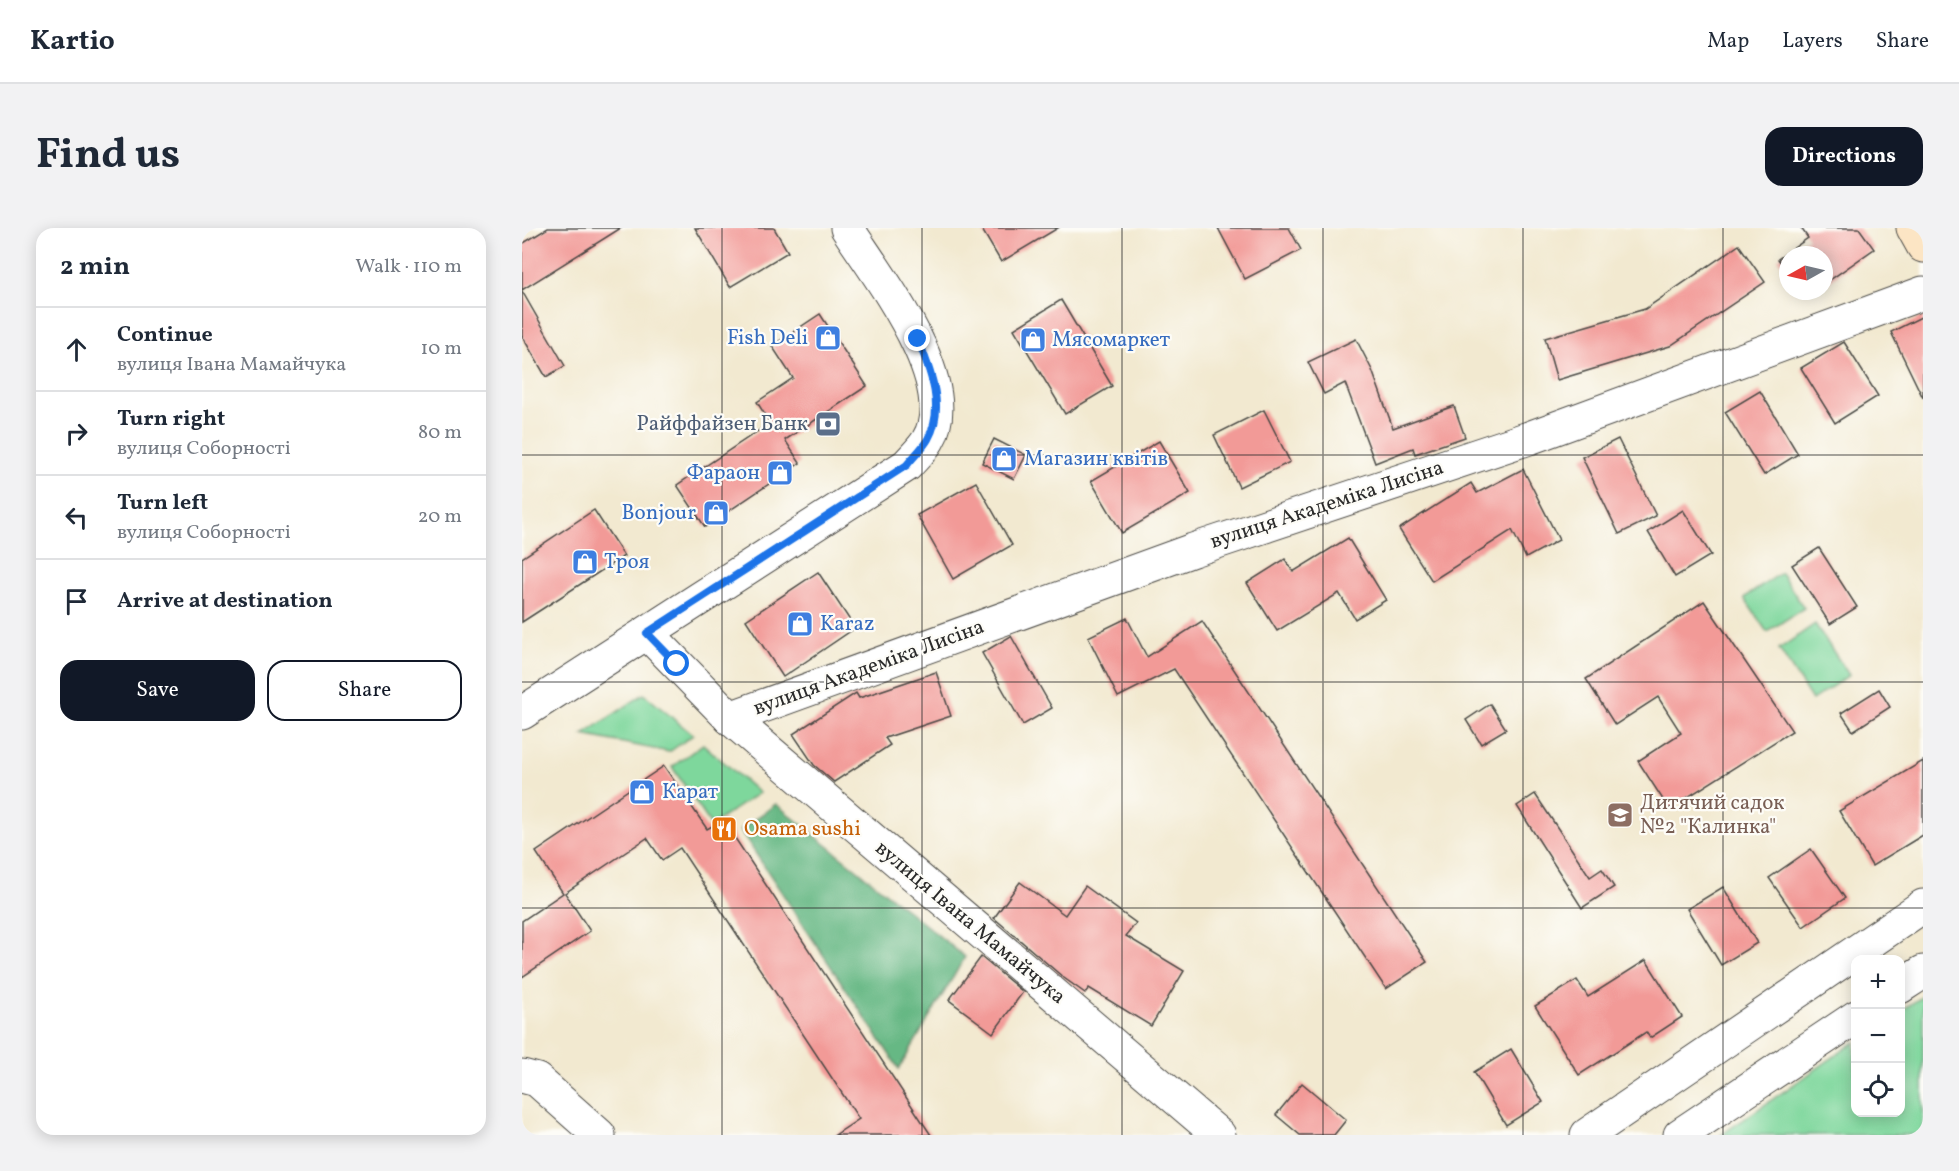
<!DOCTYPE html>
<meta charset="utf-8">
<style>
:root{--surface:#fff;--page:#f2f2f3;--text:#1f2937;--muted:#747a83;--line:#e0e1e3;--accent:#111827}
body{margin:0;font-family:Vollkorn,serif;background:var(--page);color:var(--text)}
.controls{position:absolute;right:18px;bottom:18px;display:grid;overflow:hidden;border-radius:12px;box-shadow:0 3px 15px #0003}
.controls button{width:54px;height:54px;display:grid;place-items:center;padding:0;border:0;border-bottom:2px solid var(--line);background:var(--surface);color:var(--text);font:30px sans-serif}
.compass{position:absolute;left:1257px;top:18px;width:54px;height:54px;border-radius:50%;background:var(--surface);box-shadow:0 3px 15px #0003;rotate:262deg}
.stop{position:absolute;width:18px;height:18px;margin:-14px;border:4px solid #1a73e8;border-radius:50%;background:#fff}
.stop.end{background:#1a73e8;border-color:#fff;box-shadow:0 2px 6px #0008}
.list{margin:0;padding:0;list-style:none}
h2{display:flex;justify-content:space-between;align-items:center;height:78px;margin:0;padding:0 24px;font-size:26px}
h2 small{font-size:20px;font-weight:400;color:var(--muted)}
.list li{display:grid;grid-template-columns:39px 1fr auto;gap:18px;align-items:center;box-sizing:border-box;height:84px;padding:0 24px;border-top:2px solid var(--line)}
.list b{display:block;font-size:22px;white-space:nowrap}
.list p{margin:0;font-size:20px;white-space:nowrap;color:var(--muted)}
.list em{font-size:20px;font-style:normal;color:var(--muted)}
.actions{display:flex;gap:12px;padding:18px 24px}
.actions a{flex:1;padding:14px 0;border:2px solid var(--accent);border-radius:18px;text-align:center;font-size:21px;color:var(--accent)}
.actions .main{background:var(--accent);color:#fff}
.icon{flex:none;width:33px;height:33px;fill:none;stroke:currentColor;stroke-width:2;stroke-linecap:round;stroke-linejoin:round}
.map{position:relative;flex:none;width:1401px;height:907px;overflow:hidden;border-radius:18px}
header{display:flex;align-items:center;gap:36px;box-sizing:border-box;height:84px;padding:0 30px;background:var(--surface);border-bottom:2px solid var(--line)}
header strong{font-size:28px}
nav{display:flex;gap:33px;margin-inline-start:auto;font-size:21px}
.intro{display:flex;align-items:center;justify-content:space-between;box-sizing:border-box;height:144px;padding:0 36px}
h1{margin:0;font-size:42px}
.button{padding:15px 27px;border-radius:18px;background:var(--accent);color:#fff;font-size:21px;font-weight:700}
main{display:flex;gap:36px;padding:0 36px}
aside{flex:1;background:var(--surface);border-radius:18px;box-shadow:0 3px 15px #0003}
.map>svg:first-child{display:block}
.green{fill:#7ed79c;stroke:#548164;stroke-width:1.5}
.forest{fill:#66b884;stroke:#487258;stroke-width:1.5}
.building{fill:#f29a97}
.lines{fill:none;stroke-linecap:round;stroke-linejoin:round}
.minor-casing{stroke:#494844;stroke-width:35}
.tertiary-casing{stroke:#494844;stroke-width:35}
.secondary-casing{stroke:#494844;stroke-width:35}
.minor{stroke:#fff;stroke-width:33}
.tertiary{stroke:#fff;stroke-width:33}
.secondary{stroke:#fce5c4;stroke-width:33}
.route{stroke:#1a73e8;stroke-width:8}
.grid{fill:none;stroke:#2b2b2b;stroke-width:1.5;stroke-opacity:0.55}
.labels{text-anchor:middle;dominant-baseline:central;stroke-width:4.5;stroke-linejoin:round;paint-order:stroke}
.shop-label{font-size:21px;fill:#366cbe;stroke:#fdfcf7;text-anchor:start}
.service-label{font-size:21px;fill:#4e5e75;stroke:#fdfcf7;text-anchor:end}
.street-label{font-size:21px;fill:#2b2b2b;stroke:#fdfcf7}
.education-label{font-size:21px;fill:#785e54;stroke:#fdfcf7;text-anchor:start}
.food-label{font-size:21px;fill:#c56008;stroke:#fdfcf7;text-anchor:start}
</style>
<header>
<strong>Kartio</strong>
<nav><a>Map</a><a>Layers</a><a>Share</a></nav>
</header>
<div class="intro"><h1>Find us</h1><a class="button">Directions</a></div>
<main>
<aside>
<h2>2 min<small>Walk · 110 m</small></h2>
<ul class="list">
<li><svg class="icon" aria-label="ahead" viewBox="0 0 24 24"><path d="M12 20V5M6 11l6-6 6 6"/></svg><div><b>Continue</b><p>вулиця Івана Мамайчука</p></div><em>10 m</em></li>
<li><svg class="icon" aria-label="right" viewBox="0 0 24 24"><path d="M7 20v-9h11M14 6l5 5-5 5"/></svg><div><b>Turn right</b><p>вулиця Соборності</p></div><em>80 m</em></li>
<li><svg class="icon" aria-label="left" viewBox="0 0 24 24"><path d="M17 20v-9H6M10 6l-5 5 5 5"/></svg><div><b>Turn left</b><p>вулиця Соборності</p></div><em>20 m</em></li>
<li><svg class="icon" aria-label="arrive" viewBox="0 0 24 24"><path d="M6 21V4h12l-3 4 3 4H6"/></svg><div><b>Arrive at destination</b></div></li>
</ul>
<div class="actions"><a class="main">Save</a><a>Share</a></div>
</aside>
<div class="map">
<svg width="1401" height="907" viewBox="0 0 1401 907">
<rect width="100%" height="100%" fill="#fdfcf7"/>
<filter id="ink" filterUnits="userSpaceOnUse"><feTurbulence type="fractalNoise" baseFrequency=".0167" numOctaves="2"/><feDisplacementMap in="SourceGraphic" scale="12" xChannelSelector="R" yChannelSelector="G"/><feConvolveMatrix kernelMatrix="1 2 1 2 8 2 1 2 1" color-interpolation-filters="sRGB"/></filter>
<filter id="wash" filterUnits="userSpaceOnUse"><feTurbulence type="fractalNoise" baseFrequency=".008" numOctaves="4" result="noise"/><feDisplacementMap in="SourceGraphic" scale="24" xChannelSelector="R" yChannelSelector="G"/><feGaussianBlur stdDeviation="1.35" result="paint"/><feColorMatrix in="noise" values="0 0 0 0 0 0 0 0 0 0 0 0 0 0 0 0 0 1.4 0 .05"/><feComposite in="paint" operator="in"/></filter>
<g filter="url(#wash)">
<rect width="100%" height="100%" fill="#f2e9d0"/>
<g class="green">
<path d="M1259 345 1282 380 1245 404 1222 370Z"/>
<path d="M1293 396 1327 447 1290 472 1257 421Z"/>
<path d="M122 466 171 507 147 524 61 507Z"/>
<path d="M181 516 237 565 189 597 150 539Z"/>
<path d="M1401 768V907H1199L1333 814 1334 884H1378L1379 783Z"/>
</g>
<path class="forest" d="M254 576 443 729 377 841 218 602Z"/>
<g id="blocks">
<g class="building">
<path d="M26 0H99L0 62V16Z"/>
<path d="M173 0H252L266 24 208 59Z"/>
<path d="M459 0H536L479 34Z"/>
<path d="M696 0H767L779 22 723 51Z"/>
<path d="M1279 0H1337L1352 21 1302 56V27H1266V45L1256 31 1286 10Z"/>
<path d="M1217 17 1243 54 1148 118 1035 152 1023 110 1123 81Z"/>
<path d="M0 63 43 138 24 149 0 108Z"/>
<path d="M539 72 590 158 543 186 492 101Z"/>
<path d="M298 86 345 158 263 212 278 235 183 299 155 257 248 195 235 174 271 150 250 118Z"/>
<path d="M1401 88V170L1369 104Z"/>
<path d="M834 111 850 142 871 200 932 178 943 209 893 226 891 220 853 235 823 155 802 166 786 134Z"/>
<path d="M1322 114 1356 168 1313 195 1279 140Z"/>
<path d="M1238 163 1276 226 1242 247 1203 184Z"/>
<path d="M742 182 768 234 717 259 692 207Z"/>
<path d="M472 211 504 227 492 251 460 235Z"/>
<path d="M1096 211 1134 288 1097 306 1060 229Z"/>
<path d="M637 213 668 265 600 305 569 253Z"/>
<path d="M1001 241 1037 312 1004 330 990 302 910 353 877 301 949 255 955 265Z"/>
<path d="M454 254 490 317 431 351 395 287Z"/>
<path d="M72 282 102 328 0 394V330Z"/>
<path d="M1161 282 1189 327 1153 349 1126 304Z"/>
<path d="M826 310 864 372 833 391 817 365 755 403 725 355 763 331 771 344Z"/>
<path d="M1297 320 1335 379 1308 396 1270 337Z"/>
<path d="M296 344 333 400 261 449 224 392Z"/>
<path d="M1182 373 1270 503 1147 581 1116 533 1159 505 1136 469 1093 497 1064 451Z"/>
<path d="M605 390 625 429 680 393 905 734 864 761 652 441 596 469 566 409Z"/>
<path d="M489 408 530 480 501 497 460 425Z"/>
<path d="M414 444 429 488 363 510 368 517 312 554 292 537 271 506 334 465 337 470Z"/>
<path d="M1357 461 1368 479 1331 503 1319 485Z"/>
<path d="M968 476 984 501 959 516 944 492Z"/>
<path d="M1401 533V607L1350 638 1317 583Z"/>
<path d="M142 538 185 601 201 592 409 907H313L337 891 158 620 140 632 125 610 43 665 68 703 0 749V693L41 665 14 624Z"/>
<path d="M1013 566 1068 649 1080 641 1092 659 1060 680 995 578Z"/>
<path d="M1289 621 1323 670 1281 699 1247 650Z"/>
<path d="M498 654 543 687 563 658 614 695 604 708 662 743 629 798 567 760 563 765 542 750 472 690Z"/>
<path d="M1201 659 1235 715 1199 737 1165 681Z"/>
<path d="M459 729 501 764 471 805 427 772Z"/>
<path d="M1124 732 1160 789 1128 810 1124 804 1057 847 1013 778 1055 752 1066 769Z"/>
<path d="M989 821 1021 874 984 897 952 844Z"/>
<path d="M780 855 824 892 812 907H778L754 887Z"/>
</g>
</g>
</g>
<g filter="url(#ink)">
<use href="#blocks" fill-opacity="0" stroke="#494844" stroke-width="1.5"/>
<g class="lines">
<defs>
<g id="minor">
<path d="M125 405 208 490 697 907"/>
<path d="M208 490 671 322 1007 210 1401 65"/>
<path d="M1378 759 1401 744"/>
<path d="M0 848 15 852 77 907"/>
<path d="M1065 907 1401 678"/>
<path d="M1158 907 1334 789"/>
</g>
<path id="tertiary" d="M0 485 385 237C392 229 401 221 406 212 440 155 356 48 325 0"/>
<path id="secondary" d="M1391 0 1401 18"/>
</defs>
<use href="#minor" class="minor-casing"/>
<use href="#tertiary" class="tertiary-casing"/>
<use href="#secondary" class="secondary-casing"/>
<use href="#minor" class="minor"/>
<use href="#tertiary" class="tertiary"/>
<use href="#secondary" class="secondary"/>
</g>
</g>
<g class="lines" filter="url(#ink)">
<path class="route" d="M155 436 125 405 385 237C391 229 401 220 406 211 424 180 408 142 396 111"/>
</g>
<path class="grid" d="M200 0V907M400 0V907M600 0V907M801 0V907M1001 0V907M1201 0V907M0 227H1401M0 454H1401M0 680H1401"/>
<defs>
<symbol id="shop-square" viewBox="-11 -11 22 22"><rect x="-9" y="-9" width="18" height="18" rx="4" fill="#3f7fe0" stroke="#fdfcf7"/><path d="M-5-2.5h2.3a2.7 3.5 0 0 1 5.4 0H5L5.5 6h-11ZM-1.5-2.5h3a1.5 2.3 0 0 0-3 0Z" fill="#fff"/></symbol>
<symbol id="bank-square" viewBox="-11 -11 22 22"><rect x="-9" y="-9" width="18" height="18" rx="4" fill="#5c6f8a" stroke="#fdfcf7"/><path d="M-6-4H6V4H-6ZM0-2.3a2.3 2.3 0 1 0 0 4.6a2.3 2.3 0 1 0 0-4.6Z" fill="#fff"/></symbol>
<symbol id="school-square" viewBox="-11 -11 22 22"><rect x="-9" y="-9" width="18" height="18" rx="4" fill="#8d6e63" stroke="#fdfcf7"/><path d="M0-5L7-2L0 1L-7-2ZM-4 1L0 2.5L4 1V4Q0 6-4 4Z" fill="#fff"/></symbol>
<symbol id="restaurant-square" viewBox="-11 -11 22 22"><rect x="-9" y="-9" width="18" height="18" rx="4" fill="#e8710a" stroke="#fdfcf7"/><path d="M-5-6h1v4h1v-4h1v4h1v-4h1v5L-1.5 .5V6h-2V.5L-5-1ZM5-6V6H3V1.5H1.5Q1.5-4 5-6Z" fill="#fff"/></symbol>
</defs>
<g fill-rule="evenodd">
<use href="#shop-square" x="291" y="95" width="30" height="30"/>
<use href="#shop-square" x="496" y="97" width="30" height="30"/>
<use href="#bank-square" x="291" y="181" width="30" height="30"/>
<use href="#shop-square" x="467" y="216" width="30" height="30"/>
<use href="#shop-square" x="243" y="230" width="30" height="30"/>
<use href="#shop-square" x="179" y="270" width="30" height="30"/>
<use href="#shop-square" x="48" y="319" width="30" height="30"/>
<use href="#shop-square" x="263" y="381" width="30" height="30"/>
<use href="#shop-square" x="105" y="549" width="30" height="30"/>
<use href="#school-square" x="1083" y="572" width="30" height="30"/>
<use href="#restaurant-square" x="187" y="586" width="30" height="30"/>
</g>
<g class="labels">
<g class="shop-label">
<text x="286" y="110" text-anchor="end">Fish Deli</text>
<text x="530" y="112">Мясомаркет</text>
<text x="502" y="231">Магазин квітів</text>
<text x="238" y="245" text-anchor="end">Фараон</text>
<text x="174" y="285" text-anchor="end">Bonjour</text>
<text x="82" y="334">Троя</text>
<text x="298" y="396">Karaz</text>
<text x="140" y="564">Карат</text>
</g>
<g class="service-label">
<text x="286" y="196">Райффайзен Банк</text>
</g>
<g class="street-label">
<text transform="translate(805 277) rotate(-18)">вулиця Академіка Лисіна</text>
<text transform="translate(347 440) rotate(-20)">вулиця Академіка Лисіна</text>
<text transform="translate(448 695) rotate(40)">вулиця Івана Мамайчука</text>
</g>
<g class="education-label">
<text x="1118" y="575">Дитячий садок<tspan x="1118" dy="24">№2 "Калинка"</tspan></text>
</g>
<g class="food-label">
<text x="222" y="601">Osama sushi</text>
</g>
</g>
</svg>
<div class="controls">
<button>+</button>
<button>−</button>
<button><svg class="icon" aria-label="locate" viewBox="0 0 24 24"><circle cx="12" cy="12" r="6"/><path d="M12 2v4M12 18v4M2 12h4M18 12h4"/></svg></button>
</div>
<svg class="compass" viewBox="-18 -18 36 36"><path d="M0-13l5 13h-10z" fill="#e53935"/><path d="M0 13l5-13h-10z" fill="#747a83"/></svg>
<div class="stop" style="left:155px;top:436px"></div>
<div class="stop end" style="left:396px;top:111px"></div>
</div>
</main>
